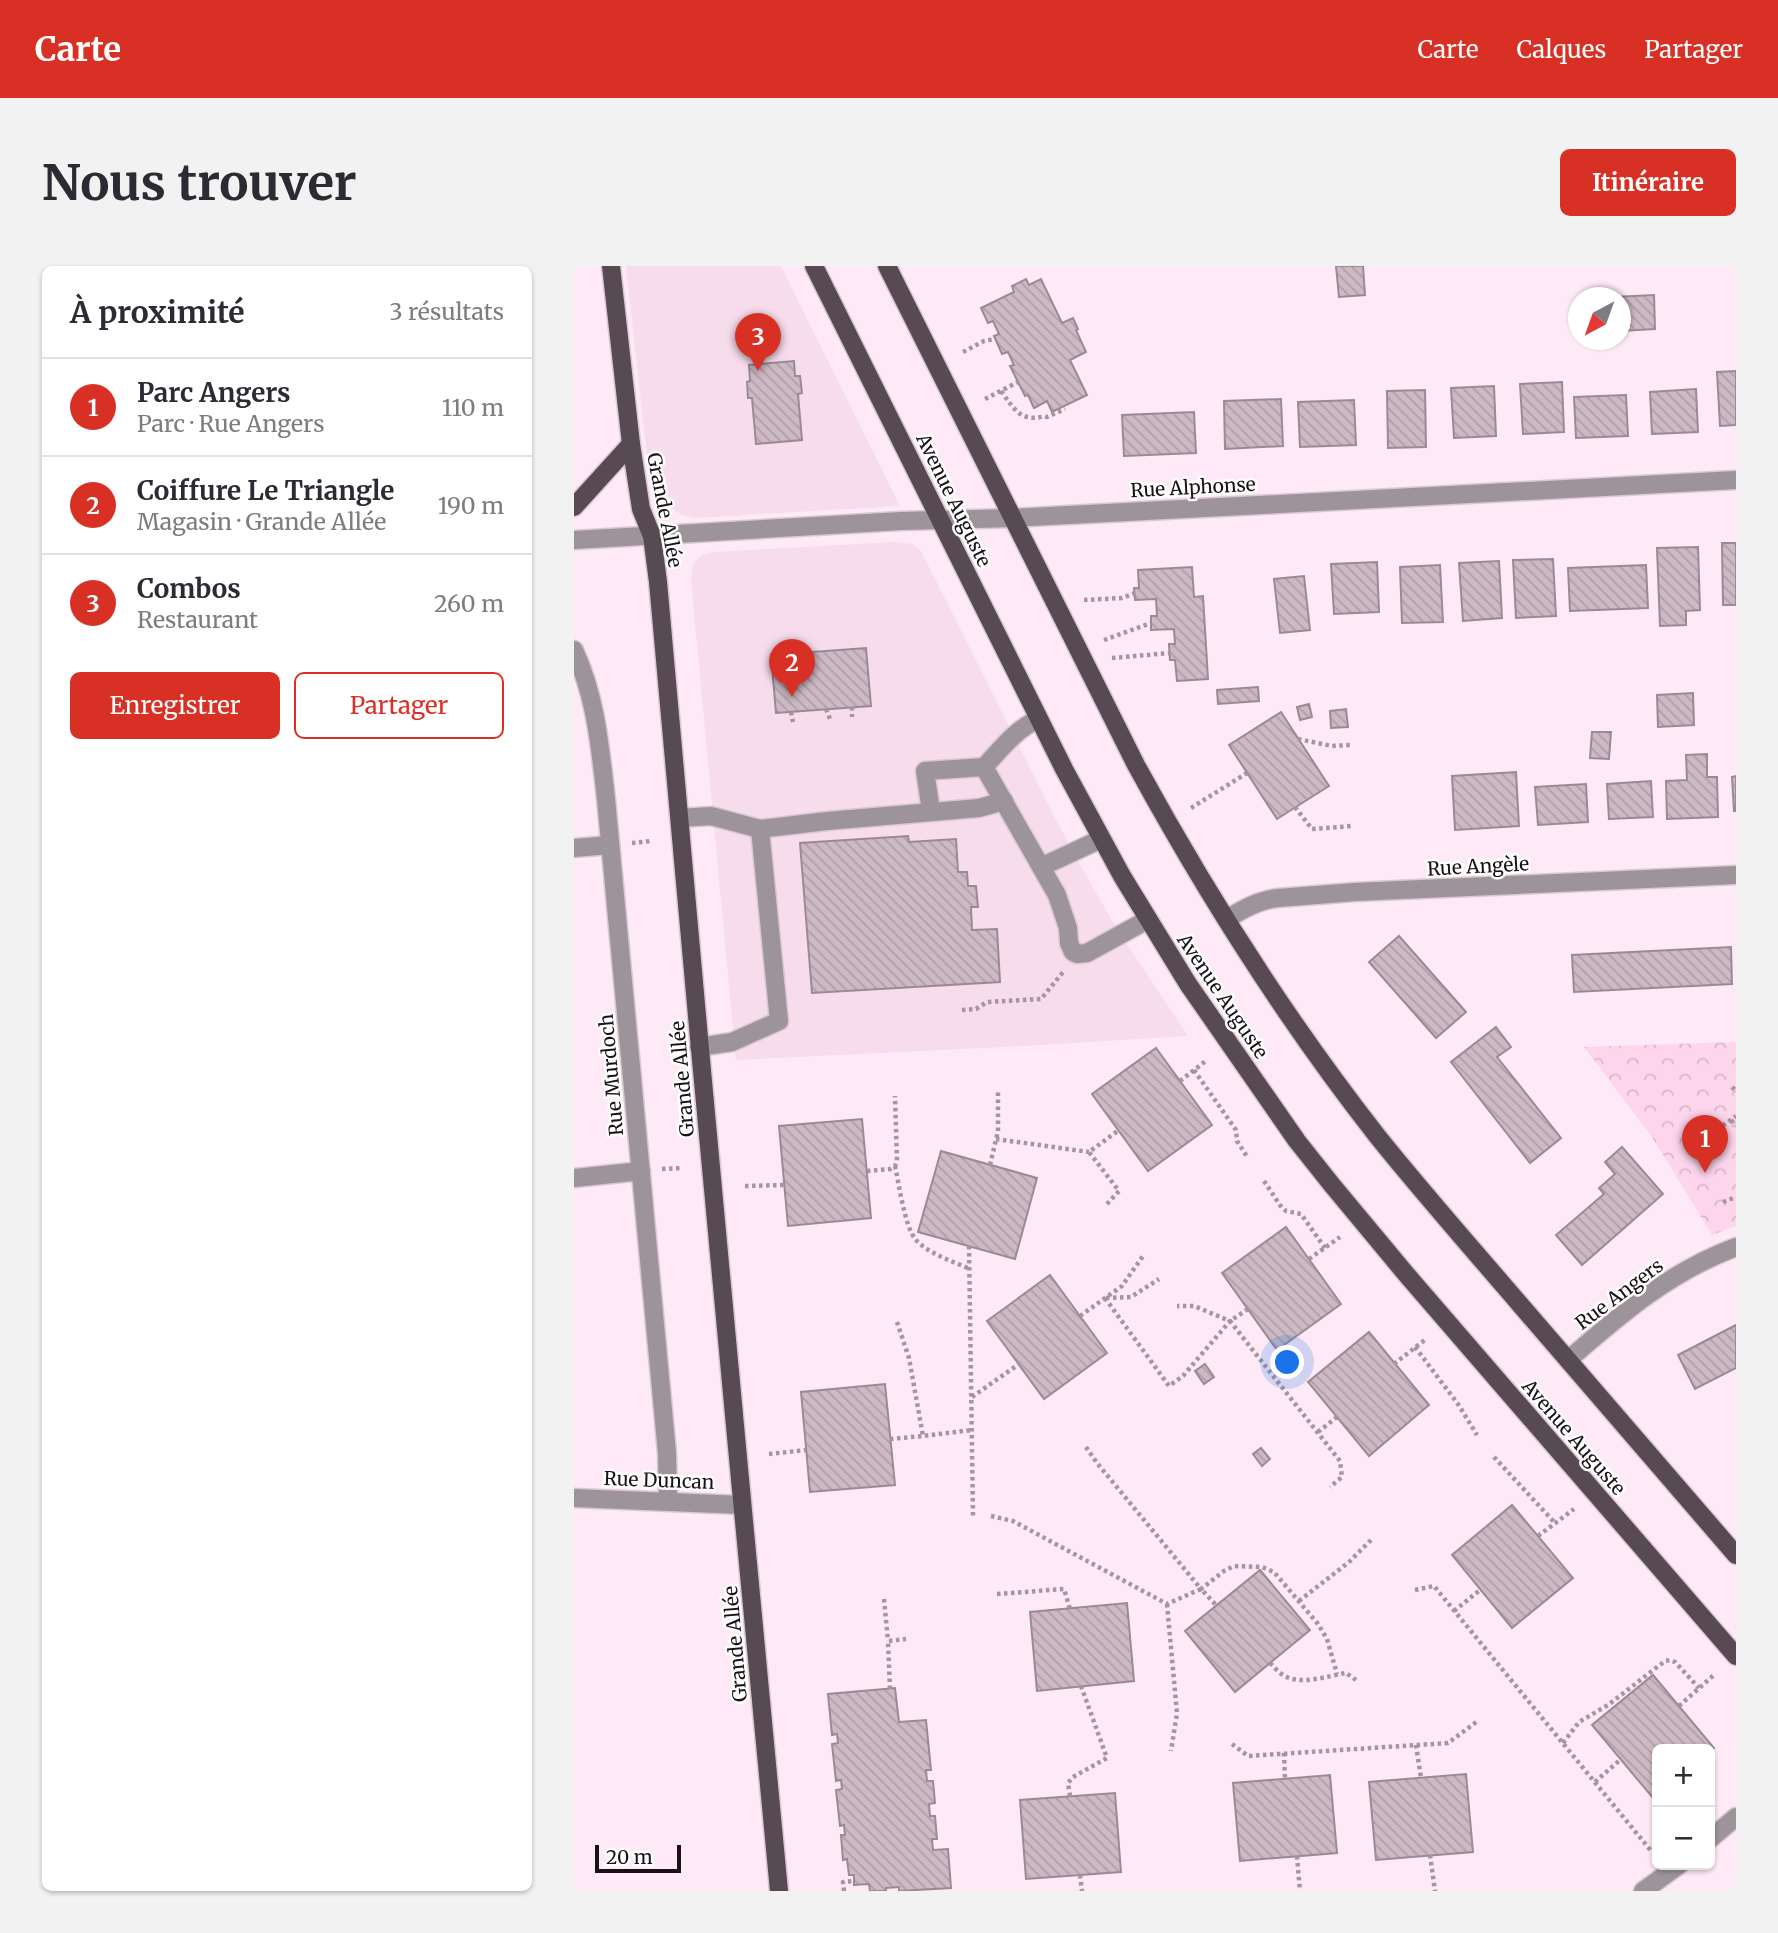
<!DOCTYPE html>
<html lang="fr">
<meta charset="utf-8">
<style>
:root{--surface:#fff;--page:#f2f2f3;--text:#2b2b33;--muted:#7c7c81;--line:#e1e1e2;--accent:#d93025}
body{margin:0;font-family:Merriweather,serif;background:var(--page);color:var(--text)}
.controls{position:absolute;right:21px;bottom:21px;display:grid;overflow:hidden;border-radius:10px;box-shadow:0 2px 5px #0004}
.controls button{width:63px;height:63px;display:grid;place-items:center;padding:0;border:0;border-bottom:2px solid var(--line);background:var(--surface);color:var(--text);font:35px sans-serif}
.compass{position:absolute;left:994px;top:21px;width:63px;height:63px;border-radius:50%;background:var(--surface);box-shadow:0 2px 5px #0004;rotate:221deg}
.scale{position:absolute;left:21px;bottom:18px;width:86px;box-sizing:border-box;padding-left:7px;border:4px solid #181115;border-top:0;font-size:19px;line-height:24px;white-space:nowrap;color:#181115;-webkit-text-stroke:5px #fefefe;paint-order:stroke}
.you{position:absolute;left:714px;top:1097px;width:24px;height:24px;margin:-18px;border:5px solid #fff;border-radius:50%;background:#1a73e8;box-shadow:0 0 0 10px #1a73e833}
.badge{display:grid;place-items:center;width:46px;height:46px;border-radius:50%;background:var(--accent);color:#fff;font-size:23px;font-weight:700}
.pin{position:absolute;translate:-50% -58px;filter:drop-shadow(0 2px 4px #0008)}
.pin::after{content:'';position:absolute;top:37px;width:24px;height:21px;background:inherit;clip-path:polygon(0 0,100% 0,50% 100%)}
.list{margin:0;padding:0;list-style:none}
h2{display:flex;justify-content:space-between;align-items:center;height:91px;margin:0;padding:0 28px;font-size:30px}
h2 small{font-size:23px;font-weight:400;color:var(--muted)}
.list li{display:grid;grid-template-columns:46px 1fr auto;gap:21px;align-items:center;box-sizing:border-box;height:98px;padding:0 28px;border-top:2px solid var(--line)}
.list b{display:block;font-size:26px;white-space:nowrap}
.list p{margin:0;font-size:23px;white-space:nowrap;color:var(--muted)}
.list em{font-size:23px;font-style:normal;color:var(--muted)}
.actions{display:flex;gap:14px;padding:21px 28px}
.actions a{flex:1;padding:16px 0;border:2px solid var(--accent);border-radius:10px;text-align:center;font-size:24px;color:var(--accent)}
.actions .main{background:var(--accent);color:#fff}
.map{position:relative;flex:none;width:1162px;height:1625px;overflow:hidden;border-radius:10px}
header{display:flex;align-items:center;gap:42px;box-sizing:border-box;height:98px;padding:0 35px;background:var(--accent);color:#fff}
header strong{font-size:33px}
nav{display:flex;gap:38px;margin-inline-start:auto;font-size:24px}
.intro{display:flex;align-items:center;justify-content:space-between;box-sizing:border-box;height:168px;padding:0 42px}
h1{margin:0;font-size:49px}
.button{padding:18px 32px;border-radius:10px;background:var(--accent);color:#fff;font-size:24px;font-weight:700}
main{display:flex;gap:42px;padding:0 42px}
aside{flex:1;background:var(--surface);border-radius:10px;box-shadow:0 2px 5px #0004}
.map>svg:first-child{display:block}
.built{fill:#f7dcec}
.park{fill:url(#park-crowns)}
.building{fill:url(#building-back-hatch);stroke:#9b8994;stroke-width:2}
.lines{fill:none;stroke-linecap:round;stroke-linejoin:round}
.minor-casing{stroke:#d9c7d2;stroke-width:21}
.major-casing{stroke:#d9c7d2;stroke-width:21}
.path{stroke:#a4959e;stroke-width:4.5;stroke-dasharray:3.5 3.5;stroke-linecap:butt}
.minor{stroke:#9d9499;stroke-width:18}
.major{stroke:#584a53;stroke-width:18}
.labels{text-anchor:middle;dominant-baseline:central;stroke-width:5;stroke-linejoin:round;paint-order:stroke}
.street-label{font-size:19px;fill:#181115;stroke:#fefefe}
</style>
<header>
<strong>Carte</strong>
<nav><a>Carte</a><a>Calques</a><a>Partager</a></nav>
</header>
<div class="intro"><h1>Nous trouver</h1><a class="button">Itinéraire</a></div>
<main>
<aside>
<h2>À proximité<small>3 résultats</small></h2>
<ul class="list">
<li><span class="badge">1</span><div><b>Parc Angers</b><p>Parc · Rue Angers</p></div><em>110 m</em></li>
<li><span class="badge">2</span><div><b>Coiffure Le Triangle</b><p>Magasin · Grande Allée</p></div><em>190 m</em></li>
<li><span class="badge">3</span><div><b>Combos</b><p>Restaurant</p></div><em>260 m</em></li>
</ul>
<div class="actions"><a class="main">Enregistrer</a><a>Partager</a></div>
</aside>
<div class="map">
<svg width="1162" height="1625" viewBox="0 0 1162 1625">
<defs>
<pattern id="park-crowns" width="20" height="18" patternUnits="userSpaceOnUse" patternTransform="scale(1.75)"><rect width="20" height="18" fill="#fdd6ee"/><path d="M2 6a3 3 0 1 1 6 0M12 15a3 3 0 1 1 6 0" fill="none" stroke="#d8b7cb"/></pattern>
<pattern id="building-back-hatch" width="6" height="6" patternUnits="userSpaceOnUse" patternTransform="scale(1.75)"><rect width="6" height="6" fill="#ccb9c4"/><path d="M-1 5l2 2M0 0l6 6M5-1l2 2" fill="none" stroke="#ae9ea8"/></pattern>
</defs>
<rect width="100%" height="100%" fill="#feeaf6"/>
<g class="built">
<path d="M52 0H207L326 240 121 252 108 249 88 236 82 227 75 208Z"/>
<path d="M322 276 338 278 347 285 479 548 515 615 546 668 614 770 450 780 162 794 117 314 119 299 127 290 138 286Z"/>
</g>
<path class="park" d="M1162 776V960L1138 969 1078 871 1010 781Z"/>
<g class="building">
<path d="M762 0H789L791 29 765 31Z"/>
<path d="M452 13 455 19 467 13 488 57 499 52 504 63 502 64 512 86 496 94 513 129 478 146 473 135 460 142 454 129 451 130 436 100 440 99 434 86 428 88 420 70 425 68 419 55 414 57 407 42 440 26 438 20Z"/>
<path d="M1080 29 1081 63 1046 65V32L1039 31Z"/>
<path d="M220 95 221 110H226L228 127 224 128 228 174 182 178 178 132H174L173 116 176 115 175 99Z"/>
<path d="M1162 105V159L1146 160 1143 106Z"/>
<path d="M988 116 990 166 949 168 946 118Z"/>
<path d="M920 120 922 170 880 172 877 122Z"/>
<path d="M1122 123 1124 166 1078 168 1076 126Z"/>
<path d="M851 124 852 181 814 182 813 125Z"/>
<path d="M1052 129 1054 170 1002 172 1000 131Z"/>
<path d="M707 133 709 180 651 183 650 135Z"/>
<path d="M780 134 782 179 726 181 724 136Z"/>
<path d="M620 146 622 187 550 190 548 149Z"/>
<path d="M1148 277H1162V339H1149Z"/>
<path d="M1124 281 1126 344 1112 345V359L1086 360 1083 282Z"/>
<path d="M979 293 982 350 942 352 939 294Z"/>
<path d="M925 295 928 352 889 355 885 297Z"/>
<path d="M803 296 805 346 760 348 757 298Z"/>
<path d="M866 299 869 356 828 357 826 301Z"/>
<path d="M1072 299 1074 342 996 345 994 302Z"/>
<path d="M618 301 620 331 629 330 634 413 603 415 601 394H596L595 378H601L600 363 577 364V350H583L582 333 561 334 560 322H565L564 304Z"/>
<path d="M730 310 736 364 706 367 700 313Z"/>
<path d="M292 382 297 440 202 447 197 389Z"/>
<path d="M684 421 685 435 644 438 643 424Z"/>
<path d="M1119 427 1120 459 1084 461 1083 429Z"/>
<path d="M735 438 738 451 726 454 723 441Z"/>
<path d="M772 443 774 461 757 462 756 445Z"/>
<path d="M707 446 755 520 703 553 655 479Z"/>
<path d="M1018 466H1037L1035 493 1016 492Z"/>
<path d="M1133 488V511H1143L1144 551 1093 553 1092 515 1113 514 1112 489Z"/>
<path d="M942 506 945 560 881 564 878 510Z"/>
<path d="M1162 510V545H1160L1158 511Z"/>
<path d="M1077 515 1079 551 1035 553 1033 518Z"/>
<path d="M1012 518 1014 556 964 559 961 521Z"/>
<path d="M334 570 335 576 382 573 384 606H393L394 620H402L404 641H397L398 664 423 663 426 716 238 727 226 577Z"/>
<path d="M825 670 892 746 862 772 795 696Z"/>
<path d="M1157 681 1158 718 1000 726 998 689Z"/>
<path d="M922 761 937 781 923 791 987 872 956 897 877 796Z"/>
<path d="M582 782 638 859 574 905 518 828Z"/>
<path d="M288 853 297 952 214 960 205 860Z"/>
<path d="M1048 881 1089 928 1008 999 982 969 1030 928 1025 922 1041 908 1031 896Z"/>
<path d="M367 885 463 912 441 993 344 966Z"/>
<path d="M712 961 767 1038 703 1084 648 1007Z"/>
<path d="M476 1009 533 1087 470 1133 413 1055Z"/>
<path d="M1162 1059V1102L1121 1123 1104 1089Z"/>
<path d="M795 1066 855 1139 795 1190 734 1116Z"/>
<path d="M631 1098 640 1111 630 1118 621 1105Z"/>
<path d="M311 1118 321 1219 236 1226 227 1126Z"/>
<path d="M687 1182 696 1193 688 1200 679 1188Z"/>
<path d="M938 1239 999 1312 938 1362 878 1289Z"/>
<path d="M686 1304 736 1364 661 1426 611 1365Z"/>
<path d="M553 1337 560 1415 463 1425 456 1346Z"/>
<path d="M1079 1409 1140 1482 1136 1485V1483H1083V1529L1079 1532 1018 1459Z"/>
<path d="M321 1422 325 1456 352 1454 357 1504H352L353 1515H359L361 1537 355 1538 356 1550H361L363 1573H358L359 1584 374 1583 377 1622 325 1625V1621L312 1622V1625H296L295 1618 280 1619V1609H275L273 1593 269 1594 267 1569H271L270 1559 266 1560 262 1524 268 1523 267 1514 262 1515 258 1478 264 1477 263 1468 258 1469 254 1428Z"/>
<path d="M892 1508 899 1586 802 1594 795 1516Z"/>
<path d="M756 1509 763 1587 666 1595 659 1517Z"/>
<path d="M541 1527 547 1606 452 1613 446 1534Z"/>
</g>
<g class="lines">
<defs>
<g id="minor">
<path d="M0 274 327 255 439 252 1162 214"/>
<path d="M0 384C22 431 26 481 32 533L93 1187 94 1234"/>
<path d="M410 501 483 629 494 662 495 677 499 686 503 688 513 687 573 654"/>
<path d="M357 545 351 505 410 501C427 483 441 464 464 453"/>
<path d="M106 552 137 550 186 563 253 555 405 542 430 535"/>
<path d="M0 582 36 579"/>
<path d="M467 601 527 573"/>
<path d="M653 653C669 643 685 634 704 632L781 626 1162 609"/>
<path d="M125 781 158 776 205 755 186 563"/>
<path d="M0 912 67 905"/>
<path d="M994 1094C1047 1048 1095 1006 1162 981"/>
<path d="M0 1232 168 1239"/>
<path d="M1136 1573 1162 1551"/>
<path d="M1069 1625 1105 1599"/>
</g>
<g id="major">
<path d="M37 0 57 178 67 243 78 270 84 316C99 472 111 628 126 783 152 1064 178 1344 205 1625"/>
<path d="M240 0 490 503 548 610 614 718 723 875 758 919 832 1008 1162 1390"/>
<path d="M313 0 562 499C633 629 713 755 804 871 845 922 888 971 931 1021 1007 1110 1085 1199 1162 1289"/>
<path d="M0 241 57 178"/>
</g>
</defs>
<use href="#minor" class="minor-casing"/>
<use href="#major" class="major-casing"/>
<g class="path">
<path d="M181 78 183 98"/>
<path d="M389 86 410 75 421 73"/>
<path d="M427 125C440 143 447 157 471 150L473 151 491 143"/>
<path d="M411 133 444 116"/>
<path d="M510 334 548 332 561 327"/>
<path d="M530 374 577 357"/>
<path d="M538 392 595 387"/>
<path d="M278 441V451"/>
<path d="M252 443 256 453"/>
<path d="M217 446 219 456"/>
<path d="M724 473 758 480 776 479"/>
<path d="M721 541 738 563 778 560"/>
<path d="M617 542 673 507"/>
<path d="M58 577 77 575"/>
<path d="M388 744 402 743 413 736 467 733 490 705"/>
<path d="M620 804 662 864 663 875 674 892"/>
<path d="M606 815 633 794"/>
<path d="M1158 821 1162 825"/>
<path d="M1157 854 1162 860"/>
<path d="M422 873 515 886"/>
<path d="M1126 876 1162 850"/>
<path d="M416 899 424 865V824"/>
<path d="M321 900C325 918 331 962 342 974 355 988 378 995 396 1003"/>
<path d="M88 903 108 902"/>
<path d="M293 905 316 903 321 900 323 895 321 830"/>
<path d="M690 915 708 942 712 945 727 948 751 982"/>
<path d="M171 920 210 919"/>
<path d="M1149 936 1162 931"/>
<path d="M533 938 545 925 515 886 545 864"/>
<path d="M395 980 399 1250"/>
<path d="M735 993 766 971"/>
<path d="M531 1032 595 1120 609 1110 656 1055 620 1040H603"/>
<path d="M532 1032 557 1031 585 1013"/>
<path d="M674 1043 656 1055 766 1195 768 1211 756 1221"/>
<path d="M506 1050 548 1020 569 990"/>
<path d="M323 1056 335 1092 349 1170 398 1164"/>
<path d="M841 1081 884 1138 903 1169"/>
<path d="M820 1098 852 1073"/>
<path d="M398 1131 445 1098"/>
<path d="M744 1166 763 1151"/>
<path d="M316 1173 349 1170"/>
<path d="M512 1181 523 1197 627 1323 650 1305 660 1300 688 1301 700 1306 744 1358 753 1373 763 1408"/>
<path d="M195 1188 232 1184"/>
<path d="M920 1191 981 1257"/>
<path d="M417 1250 439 1255 593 1338 627 1323 642 1339"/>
<path d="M964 1270 1000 1243"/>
<path d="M841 1324 860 1320 1078 1586"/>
<path d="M423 1328 490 1323 496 1343"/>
<path d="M310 1333 314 1375"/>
<path d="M725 1335 775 1296 799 1272"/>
<path d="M593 1338 603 1447 597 1485"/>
<path d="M880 1345 906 1324"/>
<path d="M696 1397C700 1401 704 1406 709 1409 726 1420 753 1410 772 1407L782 1414"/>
<path d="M316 1423 314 1375 332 1373"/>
<path d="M1105 1440 1141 1408"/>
<path d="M989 1477 1005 1456 1034 1439 1091 1395 1096 1394 1101 1396 1125 1422"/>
<path d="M658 1478 674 1490 874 1477 905 1454"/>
<path d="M842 1479 847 1512"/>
<path d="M710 1487 711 1513"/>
<path d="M1021 1516 1047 1493"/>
<path d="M496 1530 494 1517 499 1511 533 1492 507 1420"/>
<path d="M856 1589 861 1625"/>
<path d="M723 1590 726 1625"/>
<path d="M506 1609 508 1625"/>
<path d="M270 1625 269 1616 280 1615"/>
</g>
<use href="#minor" class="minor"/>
<use href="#major" class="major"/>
</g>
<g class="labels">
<g class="street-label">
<text transform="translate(619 221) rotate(-3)">Rue Alphonse</text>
<text transform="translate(380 234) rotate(64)">Avenue Auguste</text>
<text transform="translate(91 244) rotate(79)">Grande Allée</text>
<text transform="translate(904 600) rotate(-3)">Rue Angèle</text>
<text transform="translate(649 730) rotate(56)">Avenue Auguste</text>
<text transform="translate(37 809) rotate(-95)">Rue Murdoch</text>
<text transform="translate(108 813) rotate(-95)">Grande Allée</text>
<text transform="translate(1045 1028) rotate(-37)">Rue Angers</text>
<text transform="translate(1000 1171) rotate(49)">Avenue Auguste</text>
<text transform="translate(85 1214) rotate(2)">Rue Duncan</text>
<text transform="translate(161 1378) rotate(-95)">Grande Allée</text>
</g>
</g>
</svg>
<div class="controls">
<button>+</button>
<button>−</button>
</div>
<svg class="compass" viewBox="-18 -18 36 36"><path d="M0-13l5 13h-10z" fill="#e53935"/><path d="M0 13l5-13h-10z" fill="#7c7c81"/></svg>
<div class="scale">20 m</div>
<div class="you"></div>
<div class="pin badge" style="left:1131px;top:907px">1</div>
<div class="pin badge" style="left:218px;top:431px">2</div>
<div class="pin badge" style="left:184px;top:105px">3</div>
</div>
</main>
